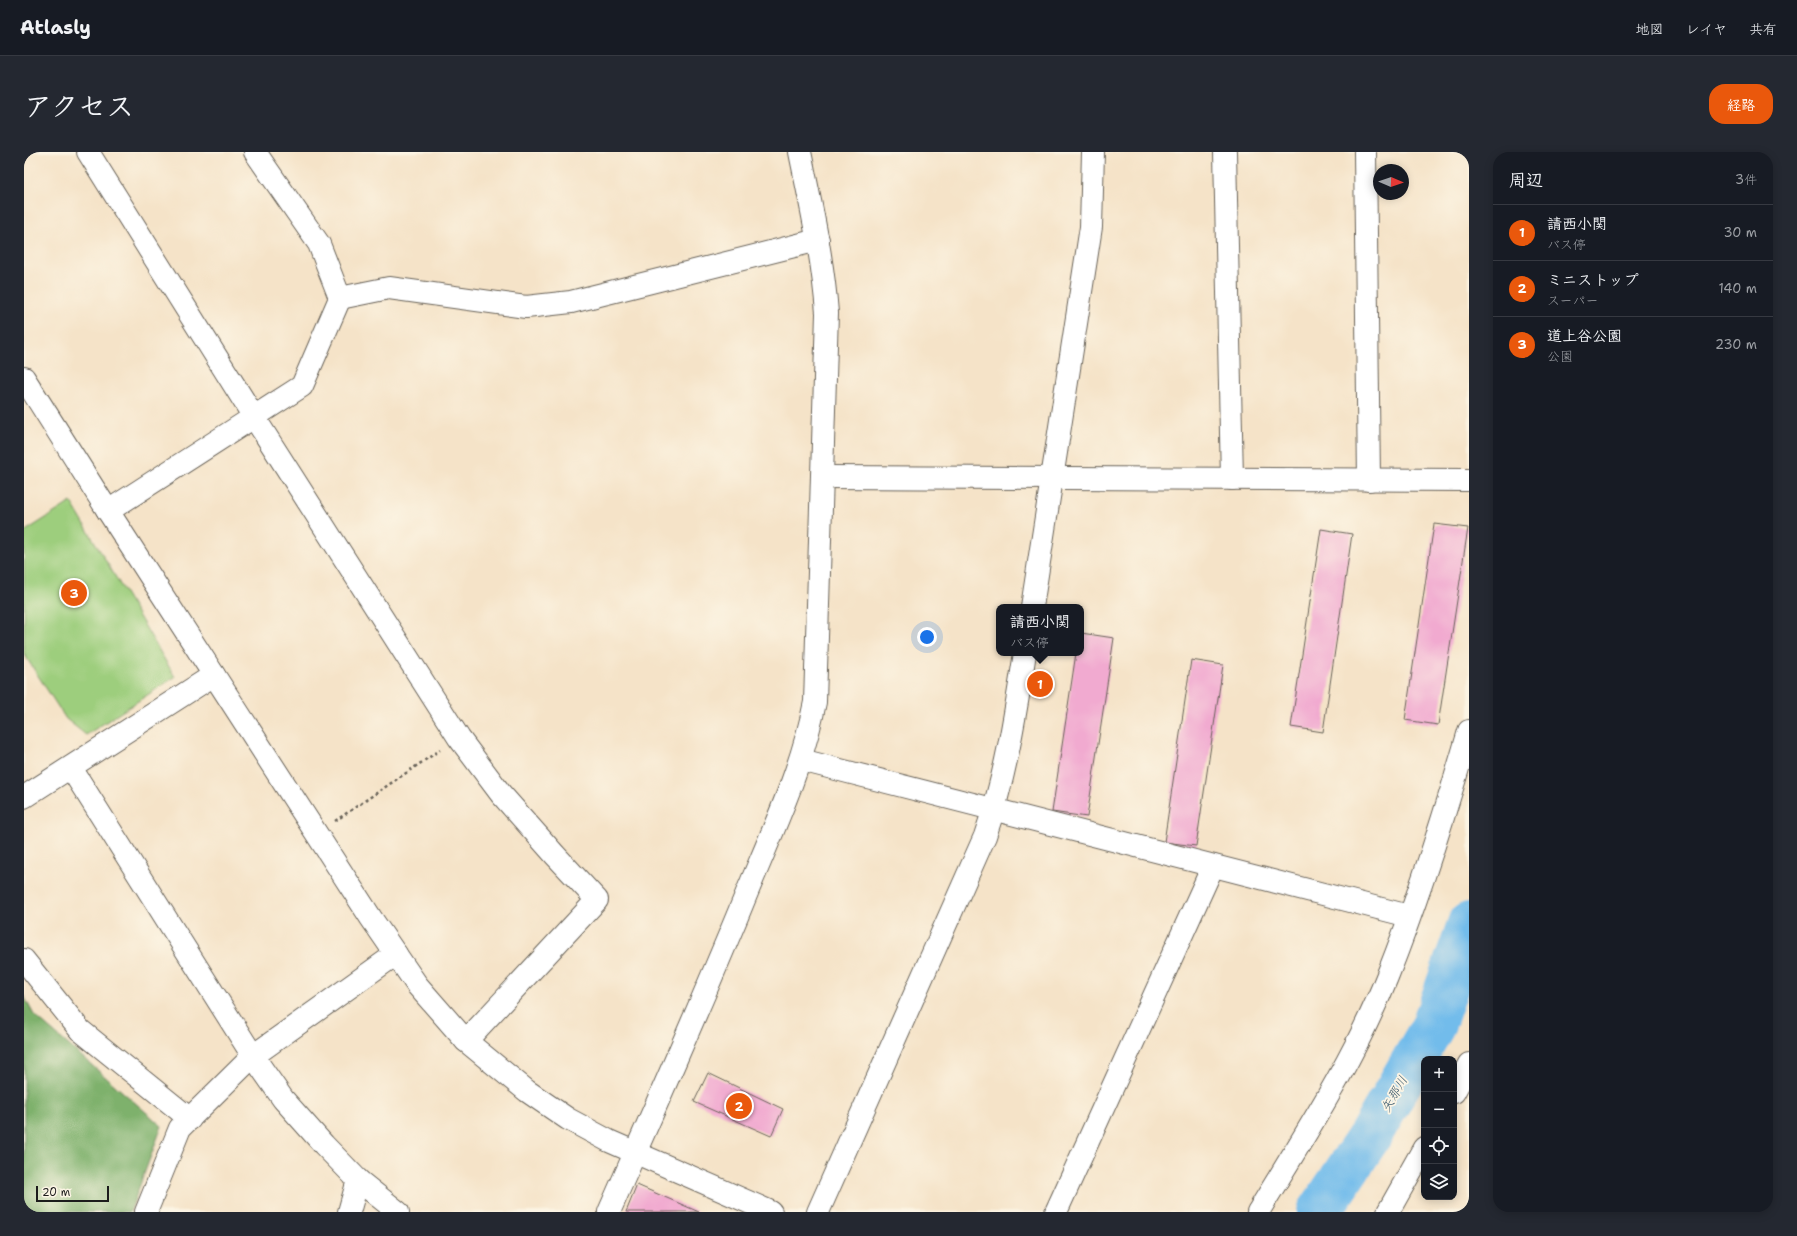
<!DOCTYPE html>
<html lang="ja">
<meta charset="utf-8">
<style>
:root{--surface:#171b24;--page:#242831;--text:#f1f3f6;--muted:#9ea1a6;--line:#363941;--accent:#ea580c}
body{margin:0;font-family:"Shantell Sans","Klee One",sans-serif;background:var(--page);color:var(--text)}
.controls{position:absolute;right:12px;bottom:12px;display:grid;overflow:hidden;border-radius:8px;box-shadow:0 2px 10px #0003}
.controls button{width:36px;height:36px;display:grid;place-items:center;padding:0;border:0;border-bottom:1px solid var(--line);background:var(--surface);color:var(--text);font:20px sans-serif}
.compass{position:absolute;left:1349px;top:12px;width:36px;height:36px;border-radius:50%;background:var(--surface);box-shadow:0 2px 10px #0003;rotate:92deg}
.scale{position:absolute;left:12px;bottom:10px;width:73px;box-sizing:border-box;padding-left:4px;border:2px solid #1c1c1c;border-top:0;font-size:11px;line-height:14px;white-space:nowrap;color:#1c1c1c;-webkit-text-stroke:3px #fcf5e5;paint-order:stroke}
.you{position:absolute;left:903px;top:485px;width:14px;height:14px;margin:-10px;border:3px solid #fff;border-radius:50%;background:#1a73e8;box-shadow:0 0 0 6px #1a73e833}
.badge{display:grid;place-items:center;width:26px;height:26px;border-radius:50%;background:var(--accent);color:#fff;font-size:13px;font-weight:700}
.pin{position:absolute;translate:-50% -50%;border:2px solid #fff;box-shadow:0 1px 4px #0006}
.popup{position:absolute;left:972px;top:452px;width:88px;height:52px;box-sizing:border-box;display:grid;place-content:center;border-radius:8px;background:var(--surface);filter:drop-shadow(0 1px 3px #0005);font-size:13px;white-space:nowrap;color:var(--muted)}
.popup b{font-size:15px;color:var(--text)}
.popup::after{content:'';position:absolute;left:50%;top:100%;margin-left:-8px;border:8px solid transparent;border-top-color:var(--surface)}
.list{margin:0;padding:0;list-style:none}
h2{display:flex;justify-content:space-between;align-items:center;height:52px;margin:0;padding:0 16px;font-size:17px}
h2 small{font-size:13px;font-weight:400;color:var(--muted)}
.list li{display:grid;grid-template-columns:26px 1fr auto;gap:12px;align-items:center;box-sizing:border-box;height:56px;padding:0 16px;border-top:1px solid var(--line)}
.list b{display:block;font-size:15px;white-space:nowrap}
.list p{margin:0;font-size:13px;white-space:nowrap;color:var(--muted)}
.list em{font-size:13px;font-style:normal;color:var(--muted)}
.icon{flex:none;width:22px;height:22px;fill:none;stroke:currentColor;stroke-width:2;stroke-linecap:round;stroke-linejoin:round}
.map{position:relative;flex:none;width:1445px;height:1060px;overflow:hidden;border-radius:16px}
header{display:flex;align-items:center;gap:24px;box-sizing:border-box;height:56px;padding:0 20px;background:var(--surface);border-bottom:1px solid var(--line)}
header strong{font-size:19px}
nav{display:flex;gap:22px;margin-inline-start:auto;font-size:14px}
.intro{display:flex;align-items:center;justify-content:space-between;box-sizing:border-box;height:96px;padding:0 24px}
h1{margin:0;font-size:28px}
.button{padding:10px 18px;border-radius:16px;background:var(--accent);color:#fff;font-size:14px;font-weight:700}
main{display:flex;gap:24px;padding:0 24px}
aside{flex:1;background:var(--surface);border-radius:16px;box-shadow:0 2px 10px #0003}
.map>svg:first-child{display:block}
.green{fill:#9dce7d;stroke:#5c754c}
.forest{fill:#7eb16c;stroke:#4d6644}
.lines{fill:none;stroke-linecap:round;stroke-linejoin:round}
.river{stroke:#72bceb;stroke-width:44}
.building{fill:#f1aad0}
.minor-casing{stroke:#686258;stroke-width:24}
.tertiary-casing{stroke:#686258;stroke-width:24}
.path{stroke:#686258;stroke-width:2.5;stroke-dasharray:3 3;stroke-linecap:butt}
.minor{stroke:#fff;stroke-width:22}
.tertiary{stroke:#fff;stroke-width:22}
.labels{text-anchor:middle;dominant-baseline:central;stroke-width:3.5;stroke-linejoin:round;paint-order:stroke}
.water-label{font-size:13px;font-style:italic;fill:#3e5c6f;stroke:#fcf5e5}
</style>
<header>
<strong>Atlasly</strong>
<nav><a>地図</a><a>レイヤ</a><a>共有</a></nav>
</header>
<div class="intro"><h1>アクセス</h1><a class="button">経路</a></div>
<main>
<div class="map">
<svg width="1445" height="1060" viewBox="0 0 1445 1060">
<rect width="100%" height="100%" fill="#fcf5e5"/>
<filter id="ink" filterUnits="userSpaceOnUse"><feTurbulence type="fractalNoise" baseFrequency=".025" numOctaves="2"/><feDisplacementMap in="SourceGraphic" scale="8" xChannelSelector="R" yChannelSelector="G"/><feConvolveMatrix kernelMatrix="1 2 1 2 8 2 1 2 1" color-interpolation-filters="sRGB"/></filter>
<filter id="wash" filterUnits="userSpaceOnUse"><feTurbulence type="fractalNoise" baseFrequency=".012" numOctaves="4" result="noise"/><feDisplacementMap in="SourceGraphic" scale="16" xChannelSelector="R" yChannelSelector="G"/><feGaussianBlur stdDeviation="0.9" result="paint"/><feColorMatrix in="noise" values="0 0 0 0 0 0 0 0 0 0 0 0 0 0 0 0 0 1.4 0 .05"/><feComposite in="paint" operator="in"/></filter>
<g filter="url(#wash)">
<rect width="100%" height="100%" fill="#f5e3c8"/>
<path class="green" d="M47 350 151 525 62 583 42 567 0 502V380Z"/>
<path class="forest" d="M0 844 10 863 138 974 106 1060H0Z"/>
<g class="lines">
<path class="river" d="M1295 1060 1345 985 1409 874 1445 772"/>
</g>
<g id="blocks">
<g class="building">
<path d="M1410 372 1444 376 1414 573 1381 568Z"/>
<path d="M1297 377 1328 382 1299 580 1267 575Z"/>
<path d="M1057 481 1090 486 1063 665 1028 660 1052 501H1057Z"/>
<path d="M1167 508 1199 513 1172 694 1140 690Z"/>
<path d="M684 921 759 957 747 984 670 950Z"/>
<path d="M613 1033 675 1060H602Z"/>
</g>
</g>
</g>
<g filter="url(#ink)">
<use href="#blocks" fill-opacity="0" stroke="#686258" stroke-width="1"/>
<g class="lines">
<defs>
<g id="minor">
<path d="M64 0 230 265 435 586 477 642 531 703 573 748 442 889"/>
<path d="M1201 0 1208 327"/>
<path d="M1341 0 1345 328"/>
<path d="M316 146 365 136 502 155 547 150 794 88"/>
<path d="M799 325 1445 328"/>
<path d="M84 359 278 234 316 146 295 92 231 0"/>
<path d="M777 608 1385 764"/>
<path d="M47 616 229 904 259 947 300 993 334 1028 374 1060"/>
<path d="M0 645 190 523"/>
<path d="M0 808 56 878 166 967"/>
<path d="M1430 940 1445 912"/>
<path d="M122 1060 156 976 229 904 372 802"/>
<path d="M325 1060 334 1028"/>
<path d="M585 1060C632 953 680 846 724 738 750 676 778 616 791 550L803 161C799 107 787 54 776 0"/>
<path d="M1032 1060 1189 714"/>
<path d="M1234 1060C1280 984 1330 908 1363 825 1395 745 1421 662 1445 579"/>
<path d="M1364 1060 1400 996"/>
</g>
<g id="tertiary">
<path d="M0 226 84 359 347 766 393 833 442 889 503 939 544 967 585 989 747 1060"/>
<path d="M1008 455 1067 75 1069 0"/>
<path d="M794 1060 961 684C982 624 991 563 1001 501"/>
</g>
</defs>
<use href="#minor" class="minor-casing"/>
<use href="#tertiary" class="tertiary-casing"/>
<path class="path" d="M311 669 416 598"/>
<use href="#minor" class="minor"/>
<use href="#tertiary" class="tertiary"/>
</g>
</g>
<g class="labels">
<g class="water-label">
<text transform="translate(1370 942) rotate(-60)">矢那川</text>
</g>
</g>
</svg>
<div class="controls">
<button>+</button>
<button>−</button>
<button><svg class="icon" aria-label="locate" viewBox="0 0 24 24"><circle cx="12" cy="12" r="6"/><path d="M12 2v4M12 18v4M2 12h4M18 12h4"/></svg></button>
<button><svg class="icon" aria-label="layers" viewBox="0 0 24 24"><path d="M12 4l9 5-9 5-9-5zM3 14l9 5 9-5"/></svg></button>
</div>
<svg class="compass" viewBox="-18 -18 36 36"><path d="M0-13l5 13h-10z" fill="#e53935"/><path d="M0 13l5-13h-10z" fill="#9ea1a6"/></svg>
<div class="scale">20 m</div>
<div class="you"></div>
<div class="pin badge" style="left:1016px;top:532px">1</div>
<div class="popup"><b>請西小関</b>バス停</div>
<div class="pin badge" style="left:715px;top:954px">2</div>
<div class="pin badge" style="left:50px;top:441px">3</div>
</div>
<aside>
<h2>周辺<small>3件</small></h2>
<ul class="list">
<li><span class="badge">1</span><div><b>請西小関</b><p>バス停</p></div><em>30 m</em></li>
<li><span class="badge">2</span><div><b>ミニストップ</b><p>スーパー</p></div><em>140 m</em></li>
<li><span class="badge">3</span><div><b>道上谷公園</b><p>公園</p></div><em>230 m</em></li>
</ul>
</aside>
</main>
